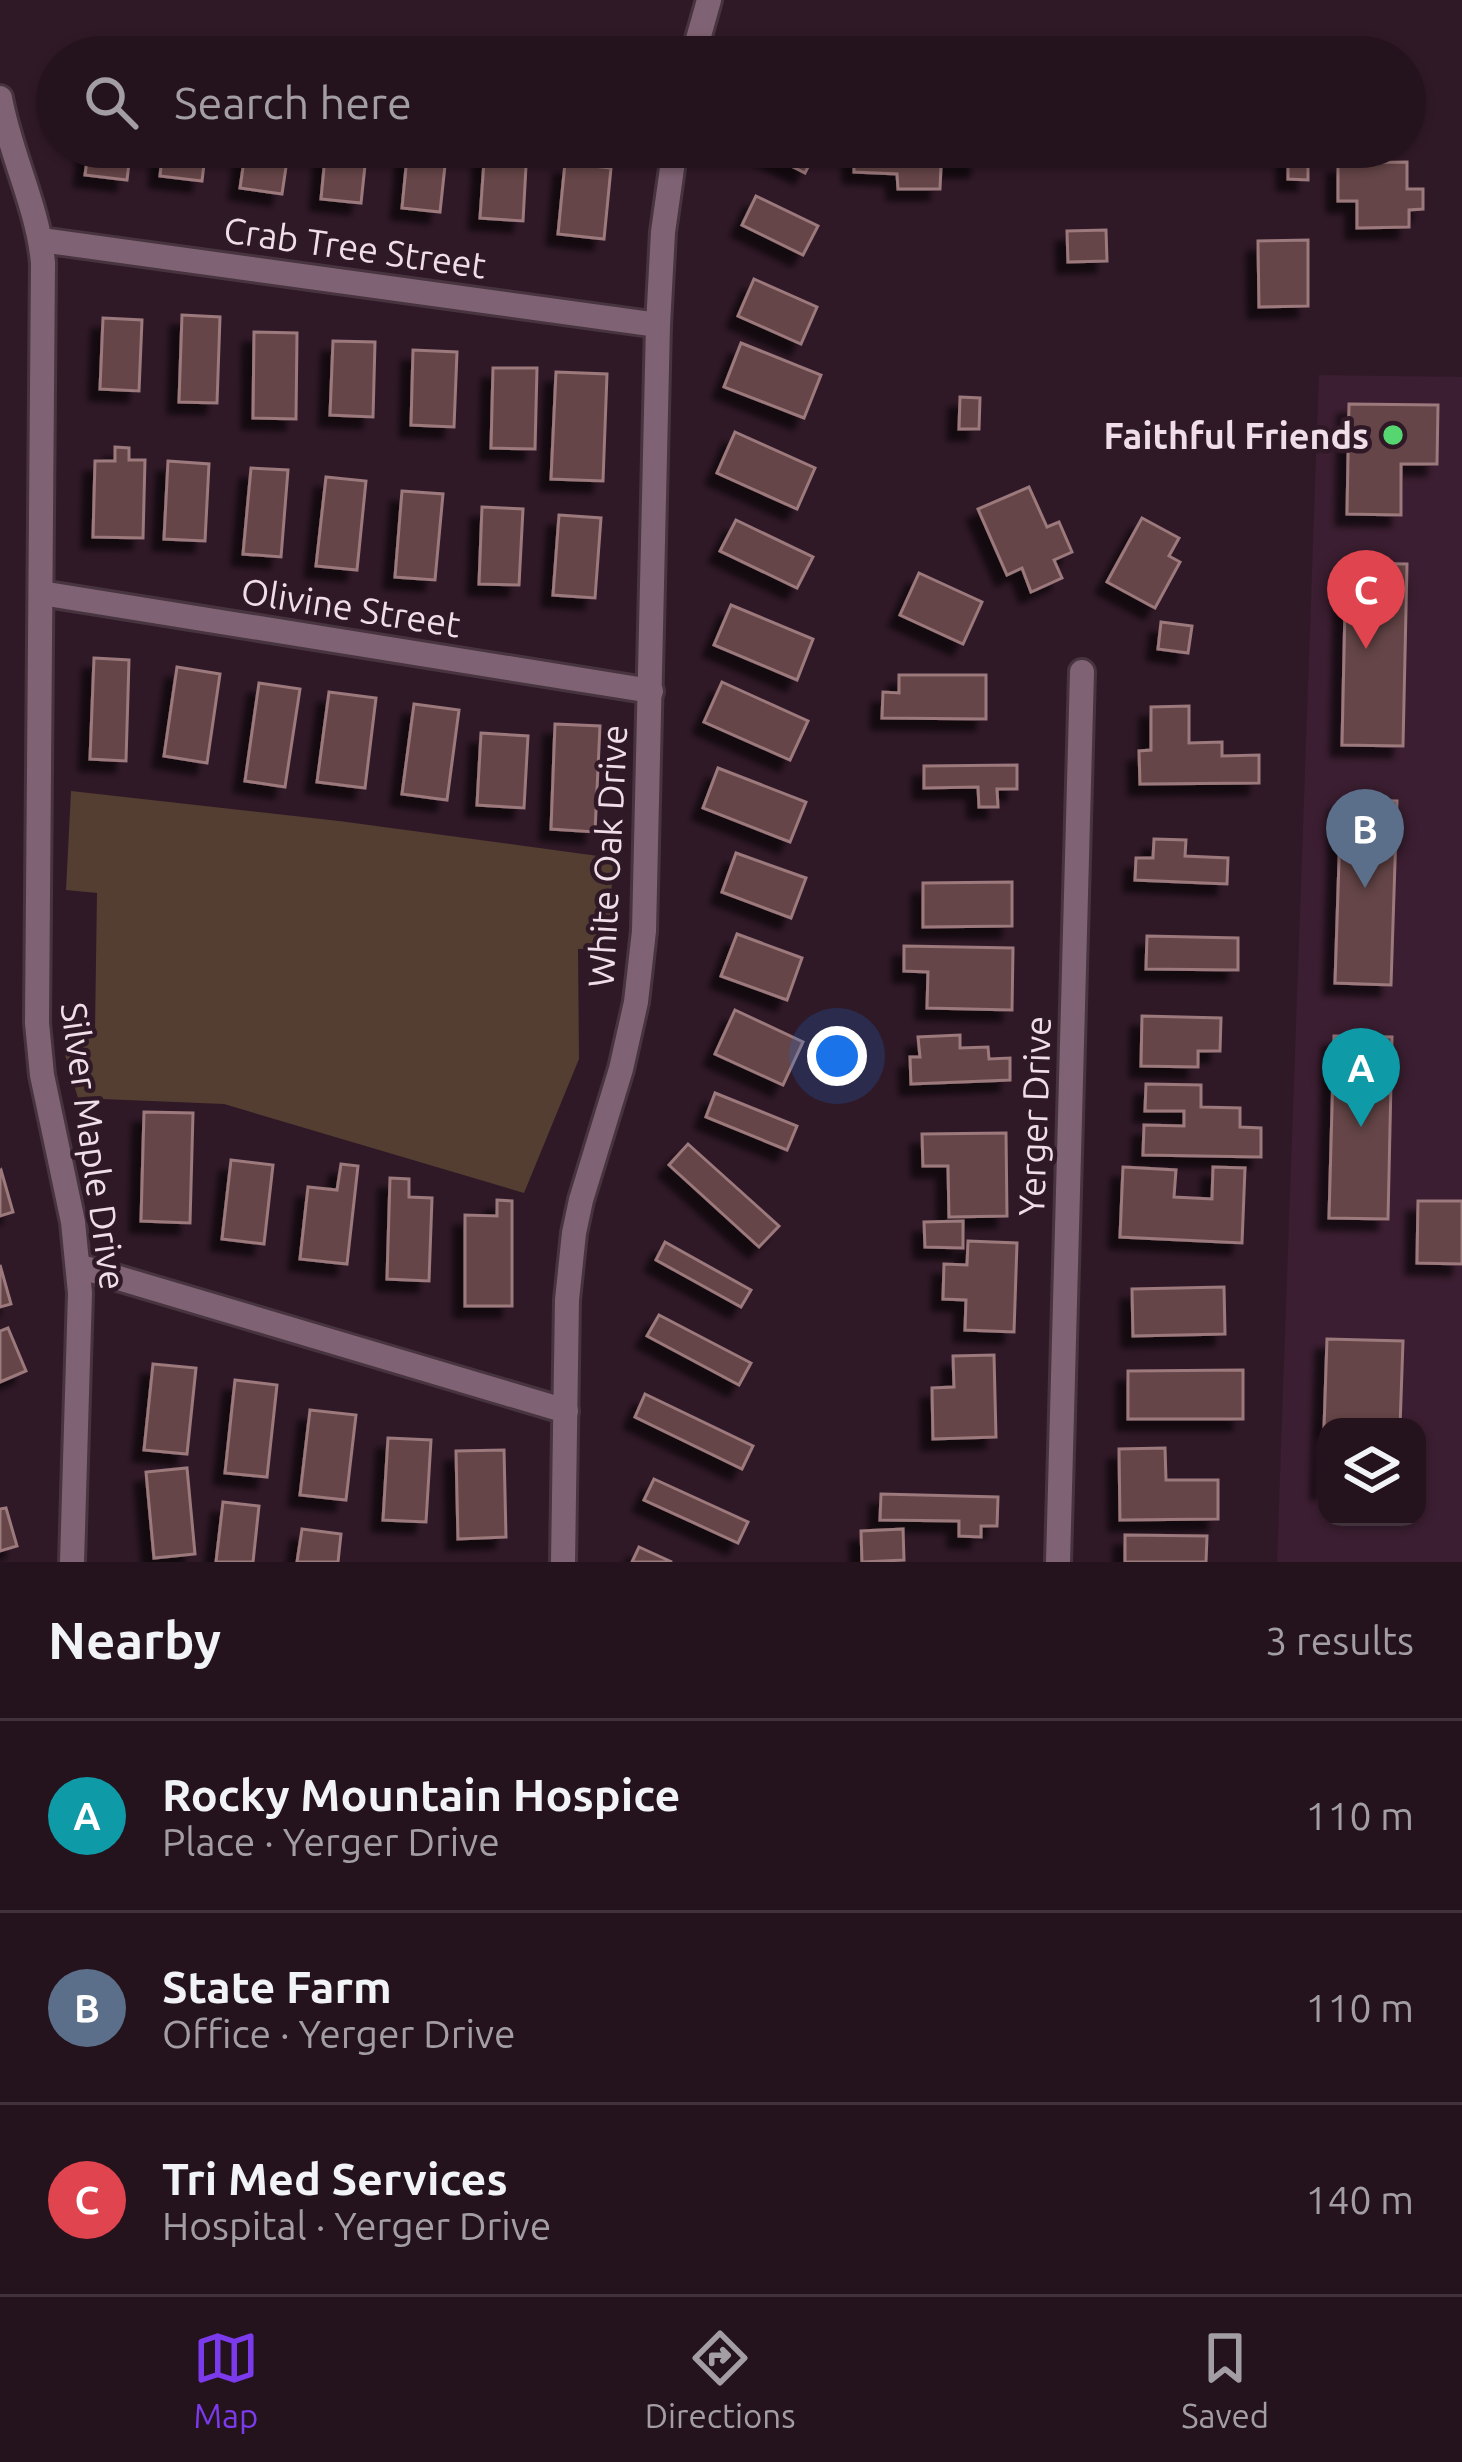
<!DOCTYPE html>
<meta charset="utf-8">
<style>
:root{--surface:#24131d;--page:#2c1c26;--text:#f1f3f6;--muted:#a39ea4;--line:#41323b;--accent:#7c3aed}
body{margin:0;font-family:Ubuntu,sans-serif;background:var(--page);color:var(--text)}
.controls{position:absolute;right:36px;bottom:36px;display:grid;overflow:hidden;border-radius:24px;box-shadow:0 3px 9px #0004}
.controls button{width:108px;height:108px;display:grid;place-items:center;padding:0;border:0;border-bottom:3px solid var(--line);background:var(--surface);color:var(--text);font:60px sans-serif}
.you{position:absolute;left:837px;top:1056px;width:42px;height:42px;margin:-30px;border:9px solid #fff;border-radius:50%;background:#1a73e8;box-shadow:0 0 0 18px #1a73e833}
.badge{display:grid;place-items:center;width:78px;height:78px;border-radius:50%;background:var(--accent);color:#fff;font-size:39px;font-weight:700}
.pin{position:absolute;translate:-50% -99px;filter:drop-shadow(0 3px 6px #0008)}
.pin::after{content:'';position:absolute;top:63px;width:42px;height:36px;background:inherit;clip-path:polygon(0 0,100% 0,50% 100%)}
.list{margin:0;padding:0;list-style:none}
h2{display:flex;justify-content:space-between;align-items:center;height:156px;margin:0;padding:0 48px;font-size:51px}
h2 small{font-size:39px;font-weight:400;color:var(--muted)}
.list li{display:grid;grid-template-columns:78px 1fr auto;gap:36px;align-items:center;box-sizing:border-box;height:192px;padding:0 48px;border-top:3px solid var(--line)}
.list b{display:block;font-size:45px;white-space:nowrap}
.list p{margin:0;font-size:39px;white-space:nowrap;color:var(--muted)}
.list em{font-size:39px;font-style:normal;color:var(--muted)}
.icon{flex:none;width:66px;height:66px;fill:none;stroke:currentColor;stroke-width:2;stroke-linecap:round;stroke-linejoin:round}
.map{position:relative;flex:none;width:1462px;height:1562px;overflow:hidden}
.search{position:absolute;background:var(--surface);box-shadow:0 3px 9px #0004;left:36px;right:36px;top:36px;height:132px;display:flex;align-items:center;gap:30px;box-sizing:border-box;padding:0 42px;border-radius:66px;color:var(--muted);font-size:45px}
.sheet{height:732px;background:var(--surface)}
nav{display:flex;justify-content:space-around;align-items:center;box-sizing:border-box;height:168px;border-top:3px solid var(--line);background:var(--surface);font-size:33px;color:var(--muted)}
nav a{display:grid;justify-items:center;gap:6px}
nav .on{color:var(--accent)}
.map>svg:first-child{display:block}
.built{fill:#3b1e31;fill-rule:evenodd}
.green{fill:#543d31}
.building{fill:#654546;stroke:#9c797b;stroke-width:3;filter:url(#shadow)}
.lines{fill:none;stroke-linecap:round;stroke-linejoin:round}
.street-casing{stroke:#47343f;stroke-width:30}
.street{stroke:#7f6273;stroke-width:24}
.poi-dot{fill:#56d671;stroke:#301927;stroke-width:4.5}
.labels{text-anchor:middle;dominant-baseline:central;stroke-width:9;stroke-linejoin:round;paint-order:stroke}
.street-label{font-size:36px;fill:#efdee7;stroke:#301927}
.poi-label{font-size:36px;font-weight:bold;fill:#efdee7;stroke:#301927;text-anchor:end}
</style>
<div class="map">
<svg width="1462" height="1562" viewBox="0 0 1462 1562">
<defs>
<filter id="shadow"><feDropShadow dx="-11" dy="11" stdDeviation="3" flood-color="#0009"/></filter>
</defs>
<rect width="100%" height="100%" fill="#301927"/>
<path class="built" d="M1319 375 1462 377V1562H1277ZM1327 1427H1417V1517H1327Z"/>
<path class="green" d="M71 791 339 821 613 858 609 948 578 949 579 1059 524 1193 224 1104 78 1098 65 1055V1032L95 1029 97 893 66 890Z"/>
<g class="building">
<path d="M89 147H131L127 180 85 175Z"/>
<path d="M163 147H206L202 181 160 176Z"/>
<path d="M246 147H289L282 194 240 188Z"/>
<path d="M326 147H367L361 203 321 199Z"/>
<path d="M408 147H447L440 212 402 208Z"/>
<path d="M485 147 527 148 523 221 480 218Z"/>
<path d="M754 147H818L805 173Z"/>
<path d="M854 147H980V166H941L940 189H898L897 174 854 172Z"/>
<path d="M1288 150H1308V180L1288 179Z"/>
<path d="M1407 162V189H1423V209L1409 210V227L1357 228V201H1338V163Z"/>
<path d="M565 163 611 168 604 239 558 234Z"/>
<path d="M756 196 818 226 803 255 742 225Z"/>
<path d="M1106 230 1107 261 1068 262 1067 231Z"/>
<path d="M1308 240V306L1259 307 1258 241Z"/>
<path d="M754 279 817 307 801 344 738 316Z"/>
<path d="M182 315 220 317 217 403 179 402Z"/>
<path d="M103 318 142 320 139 391 100 389Z"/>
<path d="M254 332 297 333 296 419 253 418Z"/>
<path d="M333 341 375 342 373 417 330 415Z"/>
<path d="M741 343 821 375 804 418 724 387Z"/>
<path d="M413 350 457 352 454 427 411 425Z"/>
<path d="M493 368H537L535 449 491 448Z"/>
<path d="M556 372 607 374 603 481 551 479Z"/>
<path d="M960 397 980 398 979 429H959Z"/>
<path d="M1349 404 1438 405 1437 464H1401V515L1347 514Z"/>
<path d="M735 432 815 468 797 509 717 473Z"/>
<path d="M115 447 129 448V460H145L143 538 93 537 95 461H115Z"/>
<path d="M168 461 209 464 205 541 164 539Z"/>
<path d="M251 468 288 470 281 557 243 554Z"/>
<path d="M326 477 366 481 357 570 316 566Z"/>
<path d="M1029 487 1047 527 1059 522 1072 552 1054 560 1062 578 1031 592 1022 568 1007 575 978 509Z"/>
<path d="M402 491 443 494 435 580 395 577Z"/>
<path d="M482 507 523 509 519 585 479 584Z"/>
<path d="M559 515 601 518 595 598 553 595Z"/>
<path d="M1142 518 1179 538 1169 556 1180 562 1155 608 1107 582Z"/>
<path d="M736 520 813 557 797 588 720 551Z"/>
<path d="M1346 563 1407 564 1403 746 1342 745Z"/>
<path d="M919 573 982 602 963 644 900 615Z"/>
<path d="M731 605 813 639 797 680 714 645Z"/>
<path d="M1161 622 1192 626 1188 653 1158 649Z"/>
<path d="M94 658 129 660 126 761 90 759Z"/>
<path d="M177 667 220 674 207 763 164 756Z"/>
<path d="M899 675H986V719L882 718 883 692 899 693Z"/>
<path d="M722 682 808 721 790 760 704 722Z"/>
<path d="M259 683 300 689 285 787 245 781Z"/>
<path d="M329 692 376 698 365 788 317 782Z"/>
<path d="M414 704 459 710 447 800 402 794Z"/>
<path d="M1189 706V743L1222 742V756L1259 755V783L1140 784 1139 751 1151 750V707Z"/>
<path d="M555 724 600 726 595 832 551 829Z"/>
<path d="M481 733 528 736 524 808 477 805Z"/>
<path d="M1017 765V789H997L998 807H979L978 787 924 788V766Z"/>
<path d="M718 768 806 802 790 842 703 808Z"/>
<path d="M1341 800 1397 801 1391 985 1335 983Z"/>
<path d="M1154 839 1186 840 1185 856 1228 858 1227 884 1135 880 1136 858H1153Z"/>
<path d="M736 853 806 878 791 918 722 892Z"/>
<path d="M1012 882V926L923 927V883Z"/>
<path d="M737 934 802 958 787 1000 721 976Z"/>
<path d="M1147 936 1238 938V970L1146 969Z"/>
<path d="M904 946 1013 948 1012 1010 927 1008 928 972 904 971Z"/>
<path d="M735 1010 803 1042 783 1085 715 1054Z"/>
<path d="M1142 1016 1221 1018 1220 1051H1198V1067L1141 1066Z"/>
<path d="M960 1035V1048L988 1047 989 1059 1010 1058V1080L911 1084 910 1057H920L918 1037Z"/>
<path d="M1334 1036 1392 1037 1388 1219 1329 1218Z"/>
<path d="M1146 1084 1201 1085V1107L1240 1108V1127L1261 1128V1157L1143 1155 1144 1125 1184 1126V1111H1145Z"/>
<path d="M715 1093 797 1126 787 1150 706 1117Z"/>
<path d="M144 1112 193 1113 190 1223 141 1221Z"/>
<path d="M1006 1133 1007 1216 949 1217 948 1166H923L922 1134Z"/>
<path d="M688 1144 779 1226 759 1247 669 1165Z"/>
<path d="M231 1160 273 1165 264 1244 222 1239Z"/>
<path d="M341 1164 358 1166 347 1264 300 1259 308 1187 337 1190Z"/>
<path d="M1123 1167 1176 1170 1174 1197 1212 1199 1213 1167 1245 1168 1242 1243 1120 1237Z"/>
<path d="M1 1170 13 1212 0 1216V1171Z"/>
<path d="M390 1178 409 1179V1197L432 1198 429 1281 387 1279Z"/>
<path d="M497 1200 512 1201V1306H465V1215L497 1216Z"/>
<path d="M1418 1201H1462V1264L1417 1263Z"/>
<path d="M963 1221V1248L925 1247 924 1222Z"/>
<path d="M968 1241 1017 1243 1014 1332 965 1330 966 1300 943 1299 944 1264 967 1265Z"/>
<path d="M665 1242 751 1290 741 1307 656 1260Z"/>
<path d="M0 1265 11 1304 0 1307Z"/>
<path d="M1224 1287 1225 1334 1133 1336 1132 1289Z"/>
<path d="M659 1315 751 1363 739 1385 647 1336Z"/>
<path d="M8 1328 26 1371 0 1382V1331Z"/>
<path d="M1327 1339 1403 1341 1400 1427H1327V1488H1322Z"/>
<path d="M994 1355 996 1437 933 1439 932 1388 954 1387 953 1356Z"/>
<path d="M153 1364 196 1368 187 1454 144 1450Z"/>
<path d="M1243 1370V1419H1128V1371Z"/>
<path d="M235 1380 277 1385 267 1477 225 1473Z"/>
<path d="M645 1394 753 1446 742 1469 635 1417Z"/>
<path d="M310 1410 356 1415 346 1500 300 1495Z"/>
<path d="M388 1438 431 1440 426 1522 383 1520Z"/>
<path d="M1165 1448 1166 1480H1218V1519L1120 1520 1119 1449Z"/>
<path d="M504 1450 506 1537 458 1539 456 1451Z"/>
<path d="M187 1468 195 1554 154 1558 146 1472Z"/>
<path d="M654 1479 748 1522 738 1543 644 1500Z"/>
<path d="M881 1494 998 1497 997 1526H981V1537L959 1536V1521L880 1520Z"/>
<path d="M223 1502 259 1506 253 1562H216Z"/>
<path d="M6 1508 17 1546 0 1551V1509Z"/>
<path d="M302 1529 341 1534 338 1562H297Z"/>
<path d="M903 1529 904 1560 862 1562 861 1531Z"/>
<path d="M1125 1535 1207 1536 1206 1562H1125Z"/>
<path d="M639 1547 672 1562H632Z"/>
</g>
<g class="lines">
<defs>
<g id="street">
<path d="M693 57 709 0"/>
<path d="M0 98C10 154 38 207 43 263L37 1023 42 1075 73 1222 80 1293 72 1562"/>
<path d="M41 240 658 325"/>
<path d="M41 593 651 691"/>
<path d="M78 1266 566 1411"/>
<path d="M563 1562 567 1300 574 1233 581 1200 621 1069 636 1002 644 931 658 325 663 232 675 147"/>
<path d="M1058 1562 1082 672"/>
</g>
</defs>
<use href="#street" class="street-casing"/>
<use href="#street" class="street"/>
</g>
<circle class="poi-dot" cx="1393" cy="435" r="12"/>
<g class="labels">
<g class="street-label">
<text transform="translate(355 247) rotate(8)">Crab Tree Street</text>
<text transform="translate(351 607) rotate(9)">Olivine Street</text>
<text transform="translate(607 856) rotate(-87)">White Oak Drive</text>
<text transform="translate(1034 1116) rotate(-88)">Yerger Drive</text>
<text transform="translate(94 1146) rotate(82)">Silver Maple Drive</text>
</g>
<g class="poi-label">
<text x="1369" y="435">Faithful Friends</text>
</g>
</g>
</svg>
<div class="controls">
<button><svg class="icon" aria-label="layers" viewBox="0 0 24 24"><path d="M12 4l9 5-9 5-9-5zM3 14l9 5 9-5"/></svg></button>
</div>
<div class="you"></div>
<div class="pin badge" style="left:1361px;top:1127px;background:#0f9aa8">A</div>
<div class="pin badge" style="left:1365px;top:888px;background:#5c6f8a">B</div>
<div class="pin badge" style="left:1366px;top:649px;background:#e0444e">C</div>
<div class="search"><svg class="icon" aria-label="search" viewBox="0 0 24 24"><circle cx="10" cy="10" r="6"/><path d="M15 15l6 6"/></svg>Search here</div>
</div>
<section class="sheet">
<h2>Nearby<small>3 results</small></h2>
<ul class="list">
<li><span class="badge" style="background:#0f9aa8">A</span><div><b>Rocky Mountain Hospice</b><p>Place · Yerger Drive</p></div><em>110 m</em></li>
<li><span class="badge" style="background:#5c6f8a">B</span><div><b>State Farm</b><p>Office · Yerger Drive</p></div><em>110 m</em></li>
<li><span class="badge" style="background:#e0444e">C</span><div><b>Tri Med Services</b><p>Hospital · Yerger Drive</p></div><em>140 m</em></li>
</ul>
</section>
<nav>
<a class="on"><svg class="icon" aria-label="map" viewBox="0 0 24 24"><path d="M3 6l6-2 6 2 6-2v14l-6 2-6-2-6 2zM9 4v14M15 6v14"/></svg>Map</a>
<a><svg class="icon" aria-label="directions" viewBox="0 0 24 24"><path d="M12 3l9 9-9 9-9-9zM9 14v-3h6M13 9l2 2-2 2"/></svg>Directions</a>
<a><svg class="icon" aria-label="saved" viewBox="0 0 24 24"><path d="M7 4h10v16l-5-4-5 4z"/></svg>Saved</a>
</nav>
